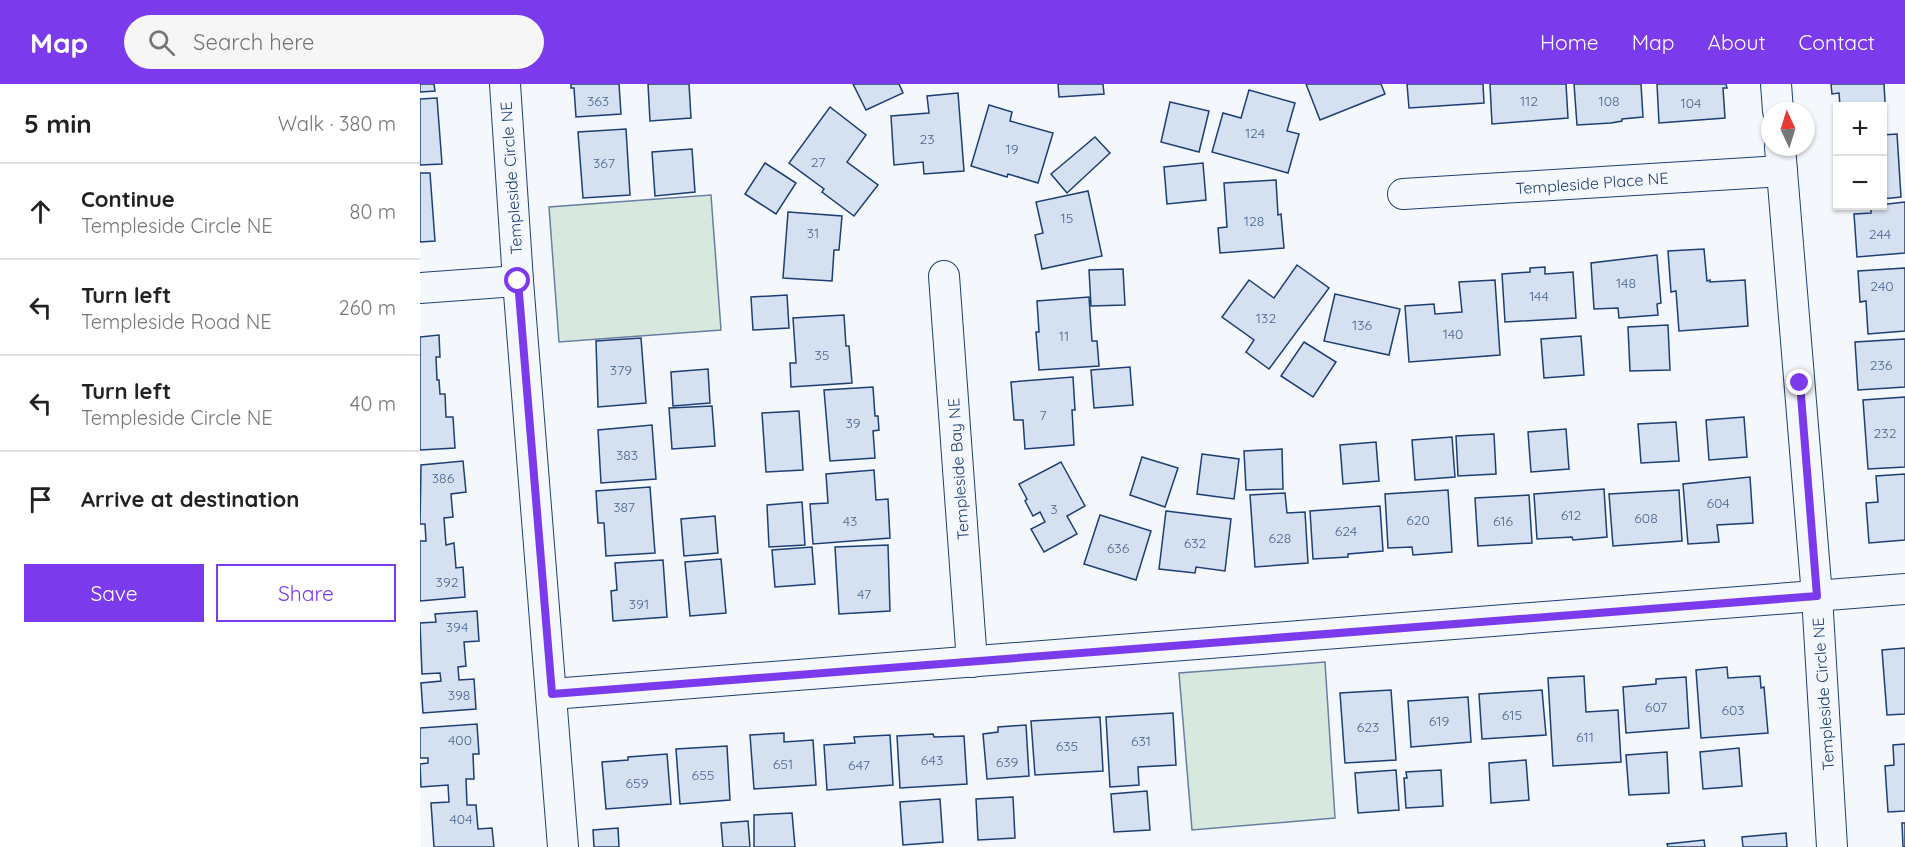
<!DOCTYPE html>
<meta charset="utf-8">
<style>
:root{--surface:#fff;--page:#f6f6f6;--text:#222;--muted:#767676;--line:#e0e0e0;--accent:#7c3aed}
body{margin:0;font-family:Quicksand,sans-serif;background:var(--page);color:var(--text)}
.controls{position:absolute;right:18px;top:18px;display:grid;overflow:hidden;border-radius:0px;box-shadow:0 2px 4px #0004}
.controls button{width:54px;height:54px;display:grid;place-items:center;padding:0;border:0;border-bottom:2px solid var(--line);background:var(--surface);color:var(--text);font:30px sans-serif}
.compass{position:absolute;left:1341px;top:18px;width:54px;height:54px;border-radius:50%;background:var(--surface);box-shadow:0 2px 4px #0004;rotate:356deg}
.stop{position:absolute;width:18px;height:18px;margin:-14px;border:4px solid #7c3aed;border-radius:50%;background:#fff}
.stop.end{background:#7c3aed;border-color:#fff;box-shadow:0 2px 6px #0008}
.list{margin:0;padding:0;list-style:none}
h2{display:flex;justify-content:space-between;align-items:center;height:78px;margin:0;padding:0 24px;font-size:26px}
h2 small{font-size:20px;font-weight:400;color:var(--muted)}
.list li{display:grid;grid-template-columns:39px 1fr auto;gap:18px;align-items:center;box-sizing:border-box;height:96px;padding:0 24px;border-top:2px solid var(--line)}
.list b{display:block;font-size:22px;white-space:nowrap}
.list p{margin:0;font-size:20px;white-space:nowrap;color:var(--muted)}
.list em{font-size:20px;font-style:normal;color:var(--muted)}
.actions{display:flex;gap:12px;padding:18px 24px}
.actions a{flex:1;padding:14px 0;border:2px solid var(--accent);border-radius:0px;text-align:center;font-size:21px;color:var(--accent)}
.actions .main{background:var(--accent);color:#fff}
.icon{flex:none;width:33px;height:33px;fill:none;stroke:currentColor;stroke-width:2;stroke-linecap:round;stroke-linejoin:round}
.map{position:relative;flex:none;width:1485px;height:763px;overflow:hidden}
header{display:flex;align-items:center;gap:36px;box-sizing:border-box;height:84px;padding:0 30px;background:var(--accent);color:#fff}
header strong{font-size:28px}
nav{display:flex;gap:33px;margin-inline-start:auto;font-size:21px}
.search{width:420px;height:54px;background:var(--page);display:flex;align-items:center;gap:15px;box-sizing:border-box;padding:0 21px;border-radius:33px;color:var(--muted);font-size:22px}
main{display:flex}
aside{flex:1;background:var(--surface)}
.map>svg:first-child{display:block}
.green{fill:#d7e8df;stroke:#687fa3;stroke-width:1.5}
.building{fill:#d5e0f0;stroke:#1d3f73;stroke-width:1.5}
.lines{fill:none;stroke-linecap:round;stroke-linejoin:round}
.street-casing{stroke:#1d3f73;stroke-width:32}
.street{stroke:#f4f7fb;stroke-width:30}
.route{stroke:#7c3aed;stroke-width:8}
.labels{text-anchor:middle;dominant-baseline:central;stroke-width:4.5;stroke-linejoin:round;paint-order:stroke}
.number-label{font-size:14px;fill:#4b6792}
.street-label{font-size:16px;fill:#1d3f73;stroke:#f4f7fb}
</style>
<header>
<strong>Map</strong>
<div class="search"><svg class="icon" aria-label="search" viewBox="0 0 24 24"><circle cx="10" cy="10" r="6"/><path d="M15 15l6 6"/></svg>Search here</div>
<nav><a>Home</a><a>Map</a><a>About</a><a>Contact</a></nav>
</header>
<main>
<aside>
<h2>5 min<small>Walk · 380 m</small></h2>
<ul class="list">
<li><svg class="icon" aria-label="ahead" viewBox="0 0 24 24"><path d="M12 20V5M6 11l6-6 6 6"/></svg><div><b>Continue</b><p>Templeside Circle NE</p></div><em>80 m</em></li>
<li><svg class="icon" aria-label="left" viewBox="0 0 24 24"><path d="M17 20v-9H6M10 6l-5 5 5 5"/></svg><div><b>Turn left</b><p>Templeside Road NE</p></div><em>260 m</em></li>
<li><svg class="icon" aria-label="left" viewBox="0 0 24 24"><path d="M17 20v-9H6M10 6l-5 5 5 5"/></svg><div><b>Turn left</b><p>Templeside Circle NE</p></div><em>40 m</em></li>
<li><svg class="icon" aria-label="arrive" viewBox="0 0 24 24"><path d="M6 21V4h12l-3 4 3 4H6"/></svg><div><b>Arrive at destination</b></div></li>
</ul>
<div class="actions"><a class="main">Save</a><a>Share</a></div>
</aside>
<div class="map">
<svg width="1485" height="763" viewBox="0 0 1485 763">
<rect width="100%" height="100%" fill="#f4f7fb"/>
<g class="green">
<path d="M291 111 301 246 139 258 129 123Z"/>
<path d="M905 578 915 734 772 746 759 589Z"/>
</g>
<g class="building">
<path d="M0 0H14L15 7 0 8Z"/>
<path d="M151 0H199L201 30 156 33 154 4H151Z"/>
<path d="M228 0H269L271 34 230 37Z"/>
<path d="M433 0H479L483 9 446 26Z"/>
<path d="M638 0H683L684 10 639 13Z"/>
<path d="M886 0H961L965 10 900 36Z"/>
<path d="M987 0H1063L1064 19 989 24Z"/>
<path d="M1070 0H1146L1148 34 1072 40Z"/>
<path d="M1154 0H1221L1223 33 1202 35V37L1191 39 1157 41Z"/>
<path d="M1237 0H1306L1307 4H1303L1305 34 1239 39Z"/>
<path d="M1411 0H1464L1466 36H1462V22H1420L1419 9 1412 10Z"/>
<path d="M829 6 875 19 867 47 879 50 868 89 792 68 803 29 821 34Z"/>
<path d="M538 9 544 87 504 90 503 78 474 81 471 32 509 29 507 12Z"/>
<path d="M17 14 22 80 0 81V15Z"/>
<path d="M750 18 789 27 779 68 741 58Z"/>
<path d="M569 21 592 28 590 37 633 49 618 99 588 90 587 93 551 82Z"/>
<path d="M410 23 446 51 427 78 458 101 434 132 402 108 404 105 369 79Z"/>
<path d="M206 45 210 111 163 114 158 48Z"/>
<path d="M1477 50 1481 113 1462 115V51Z"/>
<path d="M675 53 690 69 647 109 631 90Z"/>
<path d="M272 65 275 108 235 112 232 68Z"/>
<path d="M345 79 376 99 356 130 325 110Z"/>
<path d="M783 79 786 116 747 120 744 83Z"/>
<path d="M0 89H10L15 157 0 158Z"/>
<path d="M856 96 858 131 861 130 864 164 800 169 798 144 807 143 804 99Z"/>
<path d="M668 107 682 172 622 185 615 151 623 149 616 118Z"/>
<path d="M1485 118V169L1437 173 1434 130 1451 129V122Z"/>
<path d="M368 128 422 132 419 166H414L412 197 363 194Z"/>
<path d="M1284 165 1287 197 1290 196V198L1325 196 1328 242 1259 247 1256 207 1251 208 1248 167Z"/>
<path d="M1237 171 1241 219 1237 220 1238 231 1199 234 1198 224 1174 225 1171 179Z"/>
<path d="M877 181 909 204 849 285 826 268 834 256 802 233 829 196 854 214Z"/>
<path d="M1125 183V190L1153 188 1156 234 1085 238 1082 190 1110 188V184Z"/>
<path d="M1485 184V247L1448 250 1446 217 1440 218 1438 187Z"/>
<path d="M703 185 705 221 671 222 669 186Z"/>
<path d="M1075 196 1080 271 989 278 985 222 1014 220 1015 230 1042 228 1039 198Z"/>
<path d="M915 210 980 225 969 271 904 257Z"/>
<path d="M367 211 369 244 333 246 331 213Z"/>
<path d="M669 213 672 257H677L679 282 619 286 616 248H619L617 217Z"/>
<path d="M424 231 426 262H429L432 299 371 303 370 279H376L373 234Z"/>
<path d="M1248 241 1250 286 1210 287 1208 243Z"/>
<path d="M19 251 20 273H16L17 296H19L20 310H25L26 333H33L35 364 0 366V253Z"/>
<path d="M1161 252 1164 291 1124 294 1121 255Z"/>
<path d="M221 254 226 319 178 323 176 257Z"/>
<path d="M1485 255V303L1438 306 1435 258Z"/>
<path d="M884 258 916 278 893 313 861 292Z"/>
<path d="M710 283 713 321 674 324 671 286Z"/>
<path d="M288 285 290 319 253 322 251 288Z"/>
<path d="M653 293 655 326H652L654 361 605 365 603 336H594L591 298Z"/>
<path d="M453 303 455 332H458L459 346 453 347 455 374 410 377 404 306Z"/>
<path d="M1485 313V383L1448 385 1443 316Z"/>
<path d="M292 322 295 362 252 365 249 324Z"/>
<path d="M379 327 383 386 346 388 342 329Z"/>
<path d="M1324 333 1327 373 1289 376 1286 336Z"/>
<path d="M1256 338 1259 377 1221 379 1218 340Z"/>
<path d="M232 341 236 395 181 399 178 346Z"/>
<path d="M1146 345 1149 385 1111 388 1108 348Z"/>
<path d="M1074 350 1076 390 1038 392 1036 352Z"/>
<path d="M1032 353 1035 393 995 396 992 356Z"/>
<path d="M956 358 959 397 923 400 920 361Z"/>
<path d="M862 365 863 405 826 406 824 367Z"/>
<path d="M782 370 819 375 814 415 777 410Z"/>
<path d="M722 373 758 384 745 423 710 411Z"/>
<path d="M43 377 46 408 31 410 33 433 24 434 26 461 34 459 36 484 43 483 45 513 0 517V457H6L5 440H0L1 381Z"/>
<path d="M641 378 665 422 647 432 657 450 624 468 611 445 625 438 620 428 613 432 605 417 607 415 599 400Z"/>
<path d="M454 386 456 416 468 415 470 454 393 460 390 420 408 419 406 390Z"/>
<path d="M1485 390V456L1449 459 1446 419 1458 418 1456 392Z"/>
<path d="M1330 393 1333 439 1297 441 1299 458 1268 460 1263 400Z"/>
<path d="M230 403 235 469 186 472 184 439H178L176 407Z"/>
<path d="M1184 405 1187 453 1153 456 1152 453 1117 455 1114 410Z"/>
<path d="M1028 406 1032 468 993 471 992 463 968 464 965 410Z"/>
<path d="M1259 406 1262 457 1193 462 1189 410Z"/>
<path d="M865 409 867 429 885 428 888 479 835 483 830 411Z"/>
<path d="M1109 411 1112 459 1058 462 1055 414Z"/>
<path d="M382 418 385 461 349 463 347 421Z"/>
<path d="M960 422 963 467 928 470V473L893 475 890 427Z"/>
<path d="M746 427 811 435 805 487 776 483 775 489 739 485Z"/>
<path d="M680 431 731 447 716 496 664 480Z"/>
<path d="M295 432 298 469 264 472 261 435Z"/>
<path d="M468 461 470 527 419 530 415 463Z"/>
<path d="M392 463 395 500 355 503 352 466Z"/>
<path d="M301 475 306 529 270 532 265 478Z"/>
<path d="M243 476 247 533 193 537 191 507 197 506 195 479Z"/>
<path d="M57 527 59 557 44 558 46 582 38 583 39 596 54 595 56 625 3 629 1 599 21 597 20 589 2 590 0 539 16 538 15 530Z"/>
<path d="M1485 564V630L1467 631 1462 566Z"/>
<path d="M1307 583 1308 594 1340 592 1341 604 1344 603 1348 649 1281 654 1276 586Z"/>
<path d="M1164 592 1166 628 1198 626 1201 678 1133 682 1128 594Z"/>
<path d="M1266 593 1269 644 1206 649 1203 603 1236 600V595Z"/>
<path d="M971 606 976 676 925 679 920 609Z"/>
<path d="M1122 606 1126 651 1062 655 1059 610Z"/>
<path d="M1048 613 1051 658 991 663 988 617Z"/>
<path d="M753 629 756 681 718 683 719 701 690 703 686 633Z"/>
<path d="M680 633 683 687 615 691 611 637Z"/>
<path d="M57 640 59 670H53L54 695H46L47 721H56L58 745 72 744 74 763H14L11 719 29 718 28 701 1 703 0 680 8 679V674H0V644Z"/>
<path d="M606 641 609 692 567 695 563 650 578 648V643Z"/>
<path d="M364 649V658L393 656 396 701 334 705 330 651Z"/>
<path d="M513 650 514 653 544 652 547 700 480 704 477 652Z"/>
<path d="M470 651 473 701 407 706 404 661 435 659 434 653Z"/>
<path d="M1485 660V727L1468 728 1465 682 1474 681 1473 661Z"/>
<path d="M307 662 310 716 260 720 256 665Z"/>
<path d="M1319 664 1322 702 1283 705 1280 668Z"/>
<path d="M1247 668 1249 709 1209 711 1206 671Z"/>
<path d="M247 670 251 720 186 725 182 678 208 676V673Z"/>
<path d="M1106 676 1109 716 1071 719 1069 679Z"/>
<path d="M976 686 979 726 938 729 935 689Z"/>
<path d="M1021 686 1023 722 986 724 984 694H987L986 688Z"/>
<path d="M727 707 730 746 694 748 691 710Z"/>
<path d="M593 713 595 754 558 756 556 715Z"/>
<path d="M520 715 523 758 483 761 480 718Z"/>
<path d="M372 729 375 763H334V731Z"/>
<path d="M328 737 330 763H303L301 739Z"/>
<path d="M1482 739H1485V763H1483Z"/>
<path d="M198 744 199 763H174L173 746Z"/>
<path d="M1366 749 1367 763H1323L1322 753Z"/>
<path d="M1284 756 1285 763H1248L1247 760Z"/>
</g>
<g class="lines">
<defs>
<g id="street">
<path d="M85 0 98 197 143 763"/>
<path d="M1356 0 1358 27"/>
<path d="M1360 63 1397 512 1412 763"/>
<path d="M983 110 1362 87"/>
<path d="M524 192 552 578"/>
<path d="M0 204 98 197"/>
<path d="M132 610 1485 505"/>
</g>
</defs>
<use href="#street" class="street-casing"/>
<use href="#street" class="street"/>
</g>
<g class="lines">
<path class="route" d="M98 197 132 610 1397 512 1380 299"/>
</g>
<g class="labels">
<g class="number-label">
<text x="178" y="17">363</text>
<text x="1109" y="17">112</text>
<text x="1189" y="17">108</text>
<text x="1271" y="19">104</text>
<text x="835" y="49">124</text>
<text x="507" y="55">23</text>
<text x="592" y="65">19</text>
<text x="398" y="78">27</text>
<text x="184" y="79">367</text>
<text x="647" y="134">15</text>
<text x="834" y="137">128</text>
<text x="393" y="149">31</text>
<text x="1460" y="150">244</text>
<text x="1206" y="199">148</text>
<text x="1462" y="202">240</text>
<text x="1119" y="212">144</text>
<text x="846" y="234">132</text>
<text x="942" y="241">136</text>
<text x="1033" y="250">140</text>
<text x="644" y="252">11</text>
<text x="402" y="271">35</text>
<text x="1461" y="281">236</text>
<text x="201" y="286">379</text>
<text x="623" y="331">7</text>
<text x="433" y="339">39</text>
<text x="1465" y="349">232</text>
<text x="207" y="371">383</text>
<text x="23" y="394">386</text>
<text x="1298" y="419">604</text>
<text x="204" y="423">387</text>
<text x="634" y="425">3</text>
<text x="1151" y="431">612</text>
<text x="1226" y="434">608</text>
<text x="998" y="436">620</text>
<text x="430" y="437">43</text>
<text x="1083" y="437">616</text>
<text x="926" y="447">624</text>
<text x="860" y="454">628</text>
<text x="775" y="459">632</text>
<text x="698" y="464">636</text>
<text x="27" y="498">392</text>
<text x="444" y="510">47</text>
<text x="219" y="520">391</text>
<text x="37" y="543">394</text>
<text x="39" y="611">398</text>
<text x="1236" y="623">607</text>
<text x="1313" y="626">603</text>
<text x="1092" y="631">615</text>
<text x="1019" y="637">619</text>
<text x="948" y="643">623</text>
<text x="1165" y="653">611</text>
<text x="40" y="656">400</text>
<text x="721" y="657">631</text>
<text x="647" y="662">635</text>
<text x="512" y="676">643</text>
<text x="587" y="678">639</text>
<text x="363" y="680">651</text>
<text x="439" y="681">647</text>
<text x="283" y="691">655</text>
<text x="217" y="699">659</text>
<text x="41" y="735">404</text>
</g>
<g class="street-label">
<text transform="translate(91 94) rotate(-94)">Templeside Circle NE</text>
<text transform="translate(1172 99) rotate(-4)">Templeside Place NE</text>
<text transform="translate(538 385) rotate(-94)">Templeside Bay NE</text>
<text transform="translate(1403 610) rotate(-94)">Templeside Circle NE</text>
</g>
</g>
</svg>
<div class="controls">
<button>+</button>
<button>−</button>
</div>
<svg class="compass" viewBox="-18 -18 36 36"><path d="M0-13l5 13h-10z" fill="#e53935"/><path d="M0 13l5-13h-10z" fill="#767676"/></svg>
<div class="stop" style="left:98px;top:197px"></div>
<div class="stop end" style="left:1380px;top:299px"></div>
</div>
</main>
